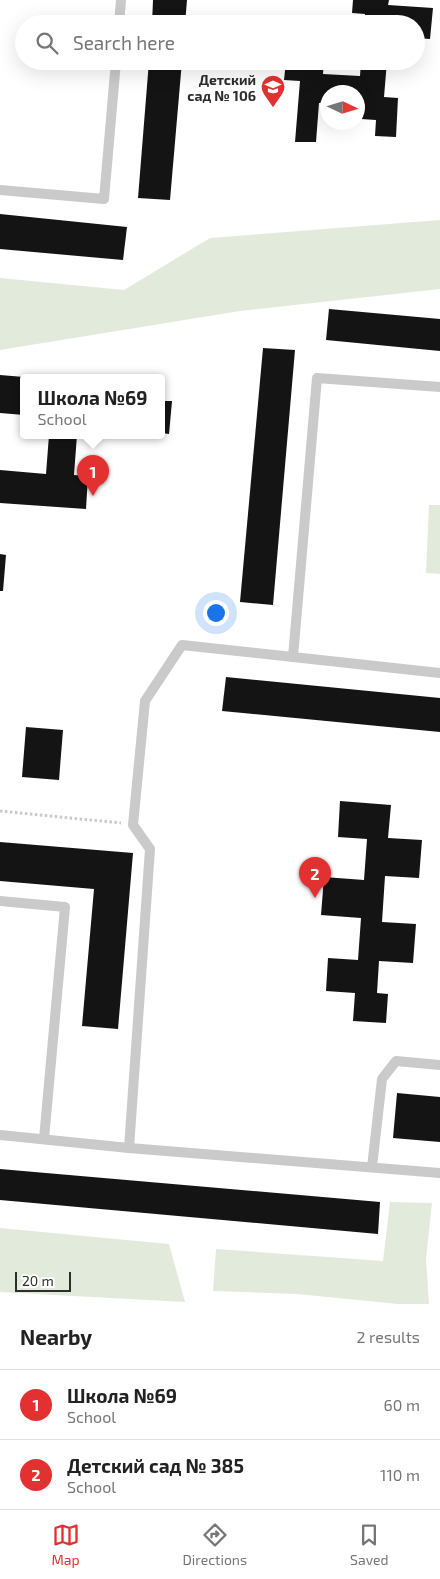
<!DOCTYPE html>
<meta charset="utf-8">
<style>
:root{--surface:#fff;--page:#f2f2f2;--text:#222;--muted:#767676;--line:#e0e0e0;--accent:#e33132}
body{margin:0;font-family:"Exo 2",sans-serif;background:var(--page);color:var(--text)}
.compass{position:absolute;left:320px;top:85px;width:45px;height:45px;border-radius:50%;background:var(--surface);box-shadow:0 5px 20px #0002;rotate:94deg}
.scale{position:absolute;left:15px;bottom:12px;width:56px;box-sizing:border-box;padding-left:5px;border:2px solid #2d2d2d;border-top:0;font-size:14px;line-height:18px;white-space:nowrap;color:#2d2d2d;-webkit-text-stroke:4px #fff;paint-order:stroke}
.you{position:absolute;left:215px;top:612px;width:18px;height:18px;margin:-12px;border:4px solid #fff;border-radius:50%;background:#1a73e8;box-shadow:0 0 0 8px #1a73e833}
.badge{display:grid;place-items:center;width:32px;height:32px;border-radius:50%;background:var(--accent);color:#fff;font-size:16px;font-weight:700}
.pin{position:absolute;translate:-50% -41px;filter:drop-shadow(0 1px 2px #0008)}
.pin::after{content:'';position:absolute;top:26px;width:18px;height:15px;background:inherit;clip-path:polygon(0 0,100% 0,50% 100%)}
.popup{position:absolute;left:20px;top:374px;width:145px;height:65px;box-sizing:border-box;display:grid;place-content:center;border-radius:5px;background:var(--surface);filter:drop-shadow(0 1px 4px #0005);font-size:16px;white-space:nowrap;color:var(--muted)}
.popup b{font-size:19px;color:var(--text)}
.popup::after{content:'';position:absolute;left:50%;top:100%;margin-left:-10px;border:10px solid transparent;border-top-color:var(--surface)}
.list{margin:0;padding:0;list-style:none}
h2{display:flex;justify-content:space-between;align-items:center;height:65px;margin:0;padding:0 20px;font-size:21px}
h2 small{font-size:16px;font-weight:400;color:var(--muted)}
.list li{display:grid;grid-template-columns:32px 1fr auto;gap:15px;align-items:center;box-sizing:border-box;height:70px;padding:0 20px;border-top:1px solid var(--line)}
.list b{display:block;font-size:19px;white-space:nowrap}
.list p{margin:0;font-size:16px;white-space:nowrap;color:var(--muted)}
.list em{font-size:16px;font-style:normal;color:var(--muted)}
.icon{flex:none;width:28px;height:28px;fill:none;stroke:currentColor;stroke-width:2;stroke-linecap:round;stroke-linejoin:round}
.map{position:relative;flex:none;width:440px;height:1304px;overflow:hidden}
.search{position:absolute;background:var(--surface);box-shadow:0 5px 20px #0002;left:15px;right:15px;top:15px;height:55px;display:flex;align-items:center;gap:12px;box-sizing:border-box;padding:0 18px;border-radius:28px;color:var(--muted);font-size:19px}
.sheet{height:205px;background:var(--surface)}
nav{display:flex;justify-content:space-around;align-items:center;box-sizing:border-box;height:70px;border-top:1px solid var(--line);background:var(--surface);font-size:14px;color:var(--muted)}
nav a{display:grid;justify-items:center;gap:2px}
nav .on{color:var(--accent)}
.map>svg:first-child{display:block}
.green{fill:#e2ebdb}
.building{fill:#141414}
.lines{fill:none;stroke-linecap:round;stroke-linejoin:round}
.path{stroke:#cacaca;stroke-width:3;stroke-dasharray:2.5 2.5;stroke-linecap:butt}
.lane{stroke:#cacaca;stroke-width:10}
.labels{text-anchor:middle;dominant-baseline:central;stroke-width:5;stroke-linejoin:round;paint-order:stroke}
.poi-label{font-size:14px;font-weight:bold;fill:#2d2d2d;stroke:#fff;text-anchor:end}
</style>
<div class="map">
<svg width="440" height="1304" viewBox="0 0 440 1304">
<rect width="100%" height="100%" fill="#fff"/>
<g class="green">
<path d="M440 220V289L240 311 0 350V278L124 290 210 238Z"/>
<path d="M429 505H440V574L426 573Z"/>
<path d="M390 1202 432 1203 426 1259 429 1304H398L297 1294 213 1291 216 1249 383 1261Z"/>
<path d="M0 1228 169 1244 185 1302 0 1292Z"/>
</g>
<g class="building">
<path d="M153 0H187L185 24H152Z"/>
<path d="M353 0H389L388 5 433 8 430 39 416 38V24H364L365 14 352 13Z"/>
<path d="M149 61H182L170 200 138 198Z"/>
<path d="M286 61H324L323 74 360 76 361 61H387L384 97 398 98 396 137 375 136 376 120 361 119 362 106 358 105V92H328V103H319L316 142H295L300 81 284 80Z"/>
<path d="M0 214 127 227 123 260 0 249Z"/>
<path d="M329 309 440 319V351L326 340Z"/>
<path d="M263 348 295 350 273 605 240 602Z"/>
<path d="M0 375 24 377V415L0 413Z"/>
<path d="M162 401H172L169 434 162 433Z"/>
<path d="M49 435H77L74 475 88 476 86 509 0 503V470L46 474Z"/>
<path d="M0 554 6 555 3 591H0Z"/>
<path d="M226 677 440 698V732L222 711Z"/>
<path d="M26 727 63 730 59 780 22 777Z"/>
<path d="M340 801 391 805 388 838 422 840 419 878 385 876 382 922 416 924 413 963 379 961 377 993 388 994 386 1023 353 1021 355 993 326 991 328 958 358 960 361 918 321 915 324 877 364 880 367 839 338 837Z"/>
<path d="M0 842 133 853 118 1029 82 1026 94 889 0 881Z"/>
<path d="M397 1093 440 1097V1142L393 1138Z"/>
<path d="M0 1169 380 1202 378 1234 0 1200Z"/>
</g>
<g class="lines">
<path class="path" d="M0 811 121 823"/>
<g class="lane">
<path d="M119 24 121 0"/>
<path d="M0 190 104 199 116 61"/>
<path d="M440 387 317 378 293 657 440 673"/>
<path d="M0 901 65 907 44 1139"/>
<path d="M0 1135 129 1148 440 1173"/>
<path d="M129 1148 150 849 133 825 145 701 182 645 293 657"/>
<path d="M372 1167 382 1079 396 1061 440 1065"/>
</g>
</g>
<defs>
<symbol id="school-pin" viewBox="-11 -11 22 30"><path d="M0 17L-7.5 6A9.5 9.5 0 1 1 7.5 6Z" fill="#e33132" stroke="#fff"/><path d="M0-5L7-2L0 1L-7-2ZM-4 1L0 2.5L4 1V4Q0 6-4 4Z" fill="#fff"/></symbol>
</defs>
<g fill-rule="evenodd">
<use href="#school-pin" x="259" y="73" width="28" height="38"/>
</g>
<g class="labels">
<g class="poi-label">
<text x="256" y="79">Детский<tspan x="256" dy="16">сад № 106</tspan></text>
</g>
</g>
</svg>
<svg class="compass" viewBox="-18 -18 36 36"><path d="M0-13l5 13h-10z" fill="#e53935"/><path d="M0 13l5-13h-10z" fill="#767676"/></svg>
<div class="scale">20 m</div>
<div class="you"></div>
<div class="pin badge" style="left:93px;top:496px">1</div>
<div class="popup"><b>Школа №69</b>School</div>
<div class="pin badge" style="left:315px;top:898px">2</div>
<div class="search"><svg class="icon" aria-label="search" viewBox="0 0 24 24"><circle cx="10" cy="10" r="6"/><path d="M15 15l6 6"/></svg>Search here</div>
</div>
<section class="sheet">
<h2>Nearby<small>2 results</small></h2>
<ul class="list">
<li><span class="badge">1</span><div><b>Школа №69</b><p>School</p></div><em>60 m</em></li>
<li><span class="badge">2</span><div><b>Детский сад № 385</b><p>School</p></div><em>110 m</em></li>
</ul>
</section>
<nav>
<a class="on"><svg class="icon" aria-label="map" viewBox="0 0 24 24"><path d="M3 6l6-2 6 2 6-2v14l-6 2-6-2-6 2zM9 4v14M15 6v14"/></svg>Map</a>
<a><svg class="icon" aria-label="directions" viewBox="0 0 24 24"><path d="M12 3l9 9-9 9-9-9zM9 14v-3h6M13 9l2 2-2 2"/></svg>Directions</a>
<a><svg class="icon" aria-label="saved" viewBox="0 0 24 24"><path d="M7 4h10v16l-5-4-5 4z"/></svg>Saved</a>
</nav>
